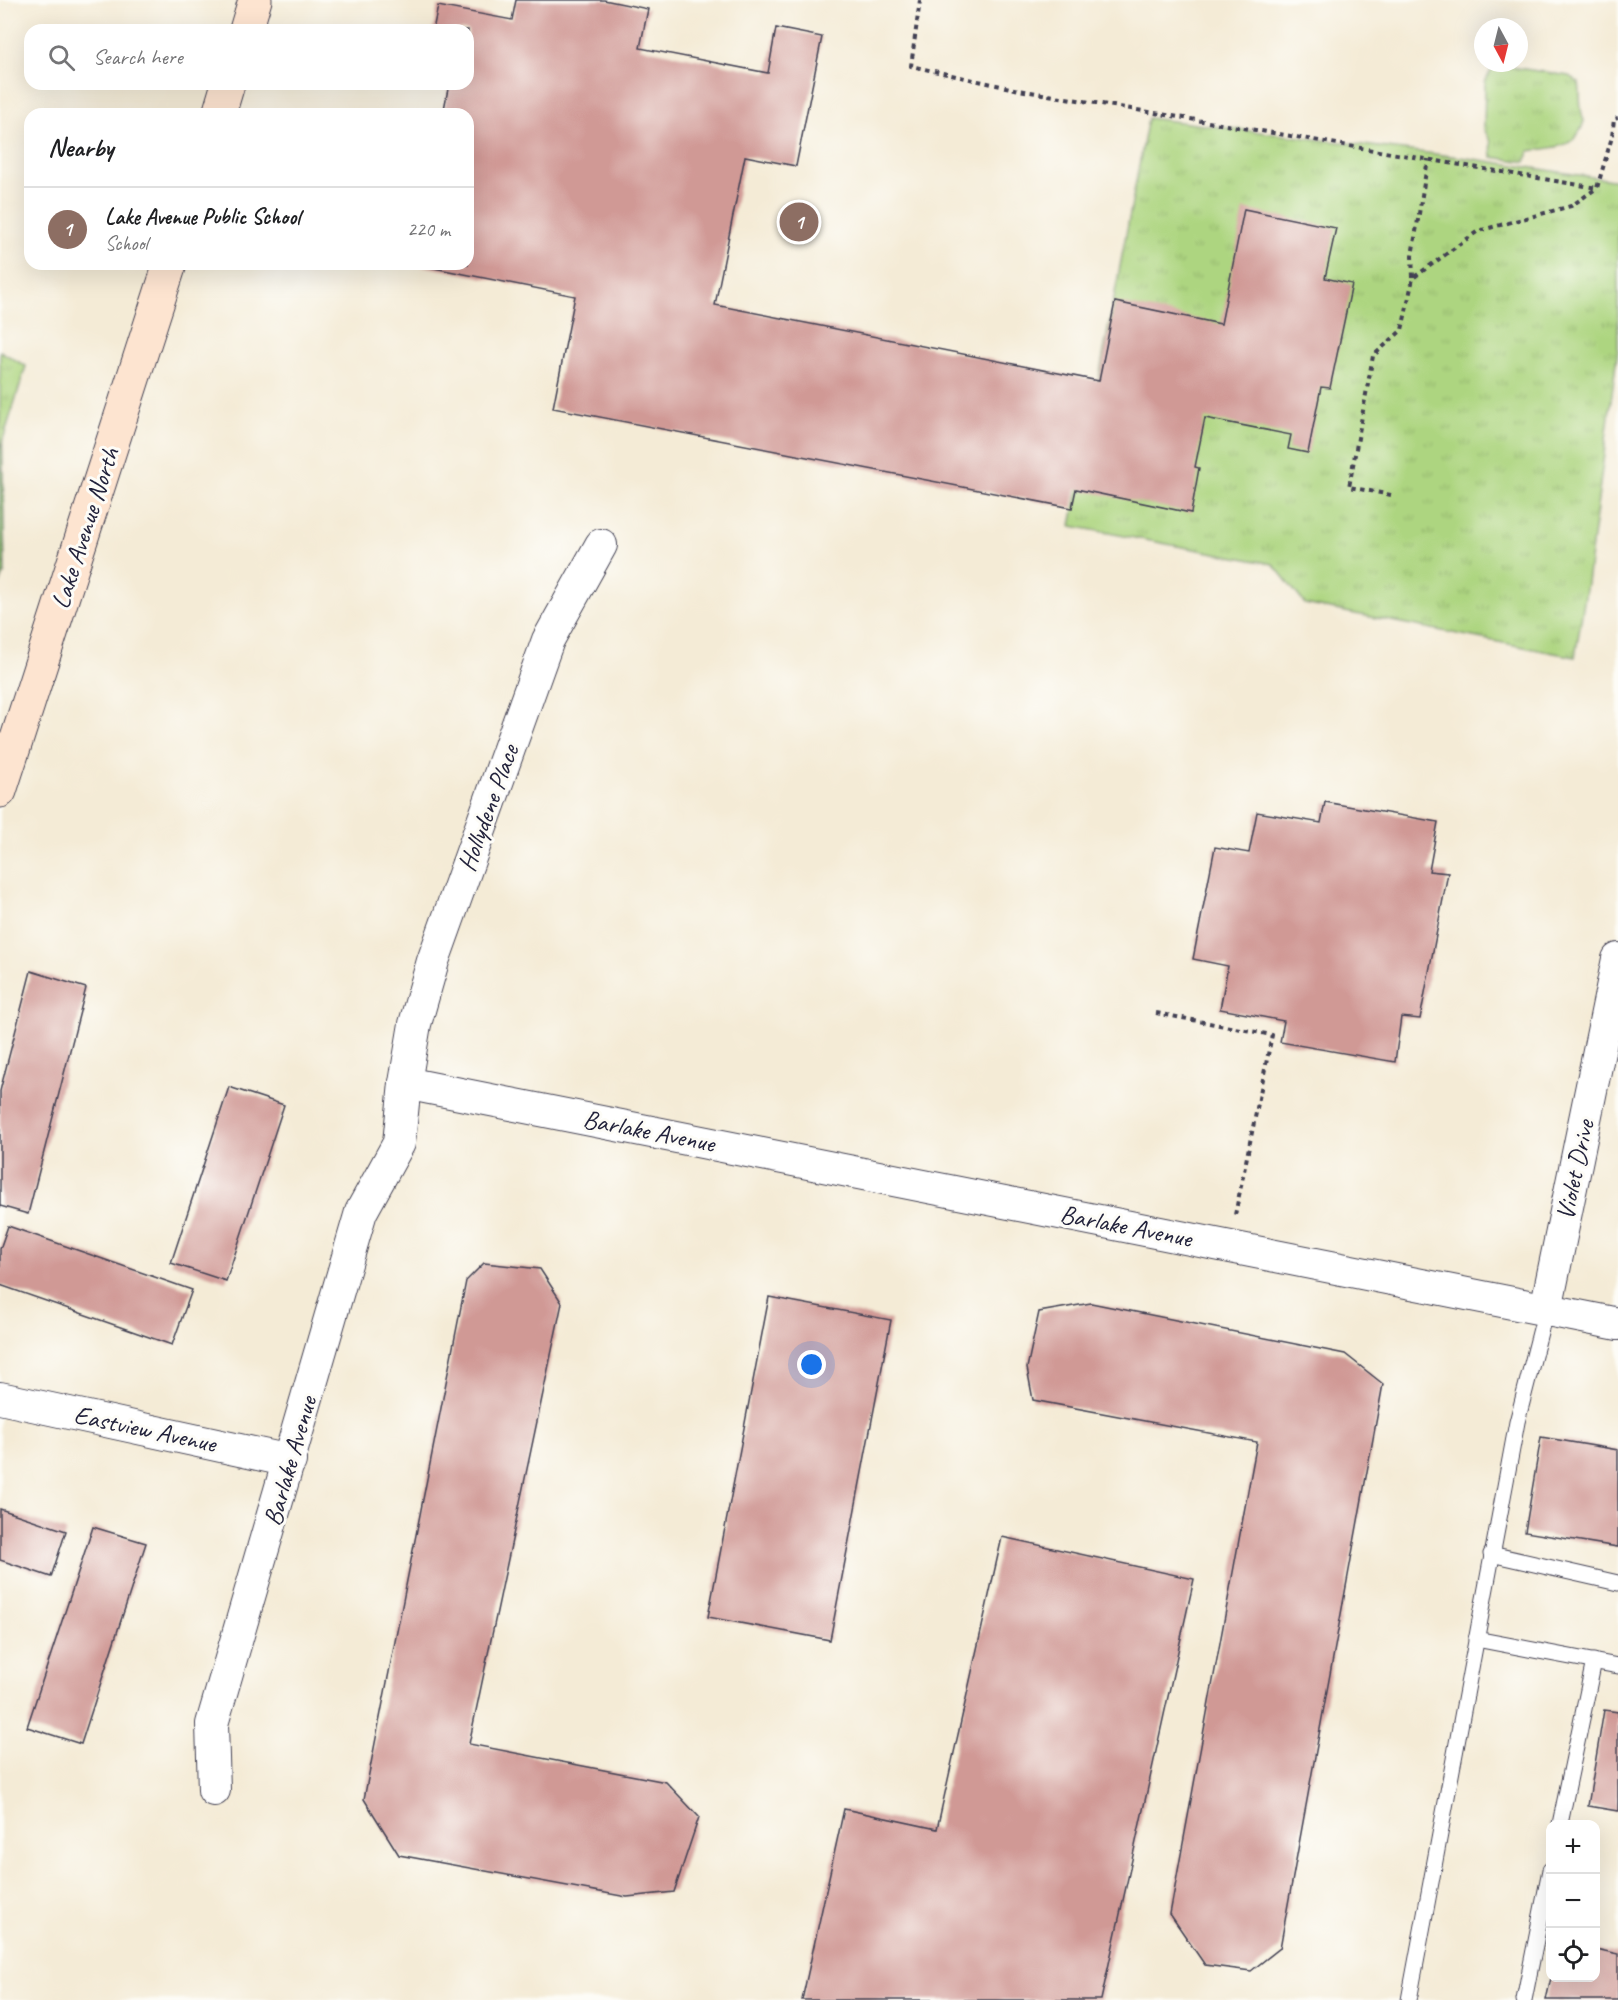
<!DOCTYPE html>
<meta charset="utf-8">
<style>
:root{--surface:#fff;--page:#f2f2f2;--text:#202124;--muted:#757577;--line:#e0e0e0;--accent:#d93025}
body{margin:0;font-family:Caveat,sans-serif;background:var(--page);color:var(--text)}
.controls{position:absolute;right:18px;bottom:18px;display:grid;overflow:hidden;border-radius:12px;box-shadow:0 6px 24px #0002}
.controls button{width:54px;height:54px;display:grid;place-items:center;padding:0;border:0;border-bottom:2px solid var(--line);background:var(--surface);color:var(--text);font:30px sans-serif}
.compass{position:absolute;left:1474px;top:18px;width:54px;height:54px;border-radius:50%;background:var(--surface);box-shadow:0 6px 24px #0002;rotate:173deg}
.you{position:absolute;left:812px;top:1365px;width:21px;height:21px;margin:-15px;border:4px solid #fff;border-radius:50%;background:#1a73e8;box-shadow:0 0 0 9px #1a73e833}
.badge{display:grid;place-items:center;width:39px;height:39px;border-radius:50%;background:var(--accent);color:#fff;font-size:20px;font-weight:700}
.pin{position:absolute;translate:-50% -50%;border:3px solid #fff;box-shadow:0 2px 6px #0006}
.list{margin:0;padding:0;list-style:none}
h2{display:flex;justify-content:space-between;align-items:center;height:78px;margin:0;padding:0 24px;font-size:26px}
h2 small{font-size:20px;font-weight:400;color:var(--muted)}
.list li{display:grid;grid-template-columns:39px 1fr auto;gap:18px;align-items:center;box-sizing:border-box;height:84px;padding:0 24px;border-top:2px solid var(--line)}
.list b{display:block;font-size:22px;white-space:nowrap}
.list p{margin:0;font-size:20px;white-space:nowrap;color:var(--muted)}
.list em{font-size:20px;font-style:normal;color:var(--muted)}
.icon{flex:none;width:33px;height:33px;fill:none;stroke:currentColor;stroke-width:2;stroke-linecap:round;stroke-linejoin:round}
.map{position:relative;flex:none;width:1618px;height:2000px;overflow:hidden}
.search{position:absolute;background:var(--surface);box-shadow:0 6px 24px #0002;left:24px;top:24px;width:450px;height:66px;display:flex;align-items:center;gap:15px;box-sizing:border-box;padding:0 21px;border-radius:18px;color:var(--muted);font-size:22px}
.panel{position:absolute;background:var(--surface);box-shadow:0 6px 24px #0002;left:24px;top:108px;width:450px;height:162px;border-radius:18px}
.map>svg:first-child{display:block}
.forest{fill:url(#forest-crowns);stroke:#566c54;stroke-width:1.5}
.park{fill:url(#park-tufts);stroke:#687c5e;stroke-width:1.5}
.building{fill:#d09995}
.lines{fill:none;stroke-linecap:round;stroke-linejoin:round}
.lane-casing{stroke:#424052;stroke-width:17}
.street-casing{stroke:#424052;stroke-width:34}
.secondary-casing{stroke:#424052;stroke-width:35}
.path{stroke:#424052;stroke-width:4;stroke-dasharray:4.5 4.5;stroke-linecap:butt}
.lane{stroke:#fff;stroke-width:15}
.street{stroke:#fff;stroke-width:32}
.secondary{stroke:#fde4d0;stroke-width:33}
.labels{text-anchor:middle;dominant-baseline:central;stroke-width:6;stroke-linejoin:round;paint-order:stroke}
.street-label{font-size:26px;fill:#22223b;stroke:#fdfcf7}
</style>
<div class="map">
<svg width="1618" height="2000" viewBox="0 0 1618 2000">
<defs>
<pattern id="forest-crowns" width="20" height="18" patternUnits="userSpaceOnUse" patternTransform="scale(1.5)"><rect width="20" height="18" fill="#8ab66e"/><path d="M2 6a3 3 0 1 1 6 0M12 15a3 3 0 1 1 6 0" fill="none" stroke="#70945c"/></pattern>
<pattern id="park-tufts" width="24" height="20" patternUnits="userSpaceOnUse" patternTransform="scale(1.5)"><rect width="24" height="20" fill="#add580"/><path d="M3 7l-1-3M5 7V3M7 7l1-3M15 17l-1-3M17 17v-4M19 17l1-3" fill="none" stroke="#95b770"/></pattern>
</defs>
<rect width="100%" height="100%" fill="#fdfcf7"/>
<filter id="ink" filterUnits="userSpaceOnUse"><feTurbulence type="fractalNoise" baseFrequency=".0167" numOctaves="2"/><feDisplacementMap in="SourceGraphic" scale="12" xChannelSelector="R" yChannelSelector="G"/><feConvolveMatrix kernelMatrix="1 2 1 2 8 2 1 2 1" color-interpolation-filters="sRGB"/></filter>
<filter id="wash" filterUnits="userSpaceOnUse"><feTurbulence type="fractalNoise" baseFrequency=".008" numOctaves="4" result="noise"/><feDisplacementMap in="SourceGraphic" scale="24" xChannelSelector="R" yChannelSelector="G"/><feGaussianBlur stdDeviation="1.35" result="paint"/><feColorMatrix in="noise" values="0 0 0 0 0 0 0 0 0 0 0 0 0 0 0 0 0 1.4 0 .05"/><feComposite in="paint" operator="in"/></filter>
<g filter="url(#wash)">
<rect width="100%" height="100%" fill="#f4ebd6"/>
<path class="forest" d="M0 410 2 416 5 572 0 584Z"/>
<g class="park">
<path d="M1505 66 1569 76 1579 83C1581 96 1579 110 1584 121 1576 150 1554 147 1529 151L1526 162 1492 157 1491 142 1484 129 1485 82 1492 69Z"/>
<path d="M1148 118 1467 158 1618 181V348L1587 583 1575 657 1305 604 1273 564 1071 526Z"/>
<path d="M0 351 26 366 0 449Z"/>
</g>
<g id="blocks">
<g class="building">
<path d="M516 0H604L648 9 640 48 768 73 776 28 822 37 796 166 745 156 715 305 1099 381 1115 302 1221 324 1244 209 1336 228 1325 278 1352 284 1330 388 1321 387 1308 453 1288 449 1291 435 1205 418 1195 467 1199 468 1191 513 1076 489 1072 508 553 408 575 296 419 265 468 264V114H443L449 84H468V30H433L438 6 512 20Z"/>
<path d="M1325 802 1438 822 1429 871 1448 873 1420 1019 1401 1017 1395 1062 1280 1042 1284 1021 1220 1009 1228 966 1193 959 1215 847 1249 853 1257 812 1321 823Z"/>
<path d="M31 971 86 988 28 1214 0 1206V1091Z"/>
<path d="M229 1087 284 1105 226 1281 171 1263Z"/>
<path d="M8 1226 192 1290 172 1345 0 1285V1249Z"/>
<path d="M484 1263 540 1269 562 1303 469 1744 666 1782 699 1817 674 1892 627 1897 399 1855 364 1799 466 1281Z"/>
<path d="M769 1297 891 1320 830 1640 708 1617Z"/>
<path d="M1091 1303 1345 1354 1383 1384 1280 1948 1251 1971 1205 1965 1170 1914 1257 1442 1033 1400 1027 1368 1039 1312Z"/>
<path d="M1541 1437 1618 1450V1547L1525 1532Z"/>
<path d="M0 1509 66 1531 51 1577 0 1560Z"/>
<path d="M93 1527 146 1543 81 1744 27 1727Z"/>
<path d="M1002 1537 1194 1579 1101 2000H802L844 1809 937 1829Z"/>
<path d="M1604 1710 1618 1712V1811L1588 1806Z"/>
<path d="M1596 1949 1618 1954V2000H1546L1551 1978H1596Z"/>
</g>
</g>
</g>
<g filter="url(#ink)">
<use href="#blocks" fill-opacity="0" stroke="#424052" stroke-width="1.5"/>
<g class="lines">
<defs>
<g id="lane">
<path d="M1491 1554 1618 1583"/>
<path d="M1476 1639 1618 1666"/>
<path d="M1560 1824 1594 1661"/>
<path d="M1409 2000 1517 1422 1546 1309"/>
<path d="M1524 2000 1550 1870"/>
</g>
<g id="street">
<path d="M405 1083 1618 1324"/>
<path d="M1546 1309 1618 959"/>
<path d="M0 1398 290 1461"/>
<path d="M214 1790 212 1724 361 1212 399 1143 405 1083 415 1024 433 961 548 640 601 545"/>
</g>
<g id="secondary">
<path d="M246 30 255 0"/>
<path d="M219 114 228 84"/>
<path d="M0 791 170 264"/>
</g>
</defs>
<use href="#lane" class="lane-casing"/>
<use href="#street" class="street-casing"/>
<use href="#secondary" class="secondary-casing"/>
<g class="path">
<path d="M920 0 911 66 1019 90 1597 188"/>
<path d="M1413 277 1412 256 1428 159"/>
<path d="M1391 495 1349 487 1373 356 1402 330 1413 278 1478 231 1571 206 1597 188 1612 137 1614 119 1618 118"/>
<path d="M1156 1013 1272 1035 1235 1215"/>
</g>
<use href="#lane" class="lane"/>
<use href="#street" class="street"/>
<use href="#secondary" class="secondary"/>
</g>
</g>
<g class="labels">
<g class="street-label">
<text transform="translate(85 528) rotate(-72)">Lake Avenue North</text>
<text transform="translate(488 808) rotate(-70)">Hollydene Place</text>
<text transform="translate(649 1131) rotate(11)">Barlake Avenue</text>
<text transform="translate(1575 1170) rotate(-78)">Violet Drive</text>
<text transform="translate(1126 1226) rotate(11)">Barlake Avenue</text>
<text transform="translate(145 1429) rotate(12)">Eastview Avenue</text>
<text transform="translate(290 1461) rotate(-74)">Barlake Avenue</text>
</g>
</g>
</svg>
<div class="controls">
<button>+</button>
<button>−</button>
<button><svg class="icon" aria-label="locate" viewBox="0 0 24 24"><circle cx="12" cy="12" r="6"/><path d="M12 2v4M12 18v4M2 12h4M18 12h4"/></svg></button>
</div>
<svg class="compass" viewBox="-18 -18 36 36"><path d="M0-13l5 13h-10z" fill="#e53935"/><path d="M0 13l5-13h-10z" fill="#757577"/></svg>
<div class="you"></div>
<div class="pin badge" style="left:799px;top:222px;background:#8d6e63">1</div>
<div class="search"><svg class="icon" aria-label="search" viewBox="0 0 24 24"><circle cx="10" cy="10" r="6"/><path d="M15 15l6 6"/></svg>Search here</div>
<section class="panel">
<h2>Nearby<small></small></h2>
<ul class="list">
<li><span class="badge" style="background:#8d6e63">1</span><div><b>Lake Avenue Public School</b><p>School</p></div><em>220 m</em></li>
</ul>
</section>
</div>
